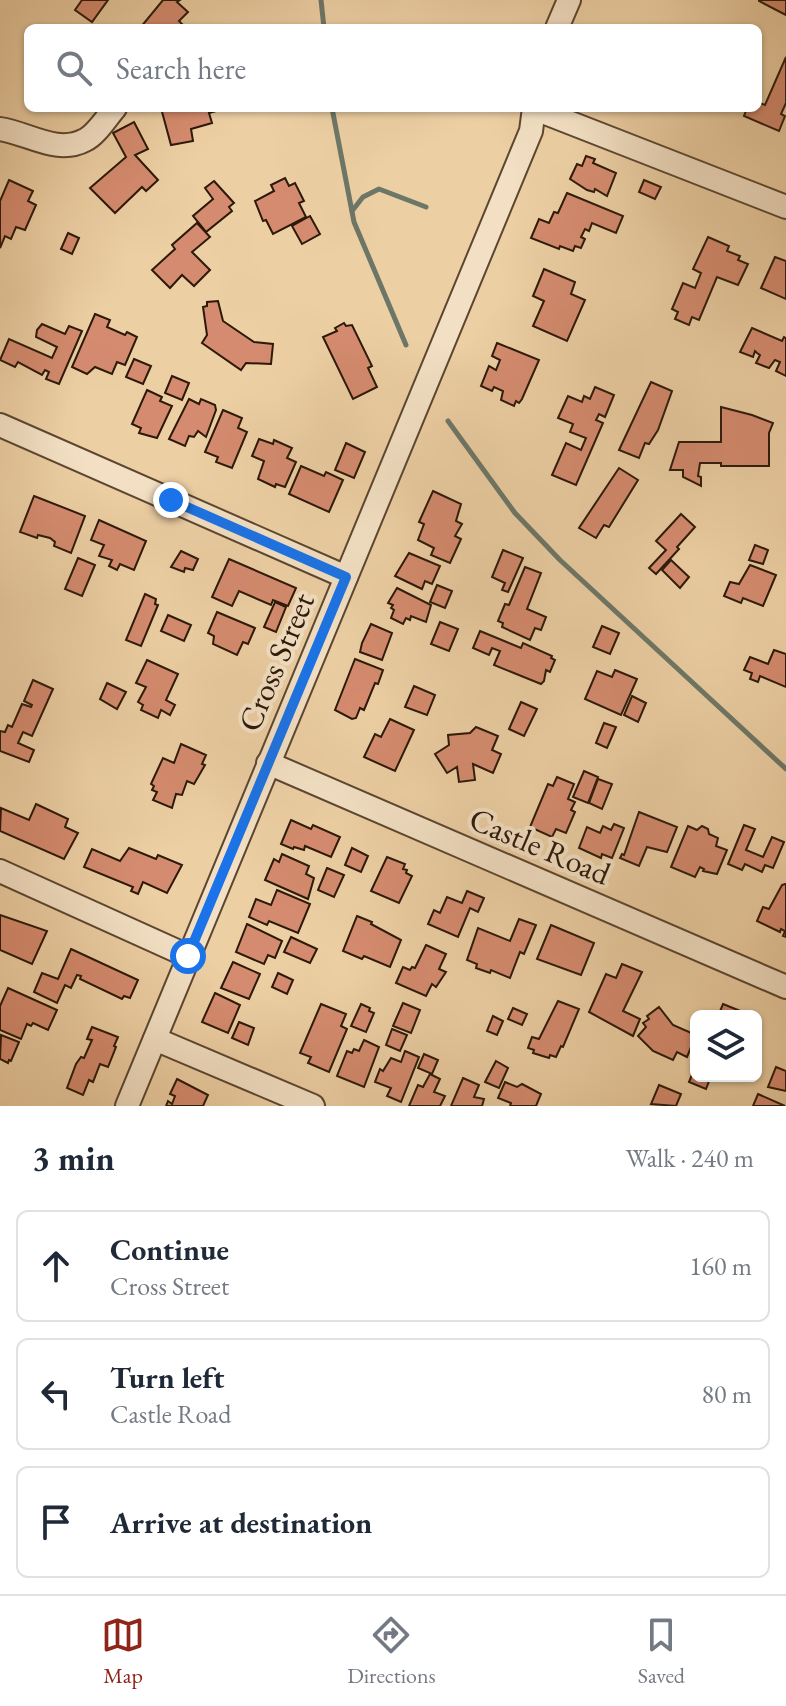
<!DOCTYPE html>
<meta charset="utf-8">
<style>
:root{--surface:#fff;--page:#f6f6f7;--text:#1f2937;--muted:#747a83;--line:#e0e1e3;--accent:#8f2418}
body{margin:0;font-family:"EB Garamond",serif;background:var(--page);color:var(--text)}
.controls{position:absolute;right:24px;bottom:24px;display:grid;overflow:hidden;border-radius:12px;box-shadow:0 2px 6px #0004}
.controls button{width:72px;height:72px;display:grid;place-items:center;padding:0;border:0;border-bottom:2px solid var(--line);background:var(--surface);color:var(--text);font:40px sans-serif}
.stop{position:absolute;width:24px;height:24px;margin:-18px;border:6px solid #1a73e8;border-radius:50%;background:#fff}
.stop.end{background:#1a73e8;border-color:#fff;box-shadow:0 2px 8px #0008}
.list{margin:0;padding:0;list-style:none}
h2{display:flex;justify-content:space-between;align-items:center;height:104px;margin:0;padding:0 32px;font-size:34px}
h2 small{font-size:26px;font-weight:400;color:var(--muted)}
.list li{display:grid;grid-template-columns:52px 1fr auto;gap:24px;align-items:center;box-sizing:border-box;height:112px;margin:0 16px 16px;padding:0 16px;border:2px solid var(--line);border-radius:12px}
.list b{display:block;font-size:30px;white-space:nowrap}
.list p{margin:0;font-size:26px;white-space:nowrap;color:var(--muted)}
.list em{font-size:26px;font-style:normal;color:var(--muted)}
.icon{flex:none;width:44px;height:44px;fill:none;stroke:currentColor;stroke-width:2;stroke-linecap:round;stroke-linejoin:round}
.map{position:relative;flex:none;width:786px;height:1106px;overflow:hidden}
.search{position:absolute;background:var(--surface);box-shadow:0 2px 6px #0004;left:24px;right:24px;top:24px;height:88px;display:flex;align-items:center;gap:20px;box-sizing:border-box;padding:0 28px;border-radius:12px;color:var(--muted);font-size:30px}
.sheet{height:488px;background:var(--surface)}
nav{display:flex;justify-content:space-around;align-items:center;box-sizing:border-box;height:112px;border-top:2px solid var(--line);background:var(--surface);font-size:22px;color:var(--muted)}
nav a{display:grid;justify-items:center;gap:4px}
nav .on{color:var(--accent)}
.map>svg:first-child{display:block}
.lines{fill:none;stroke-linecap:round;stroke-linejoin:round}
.stream{stroke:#6d7767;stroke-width:5}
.building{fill:#d58b6f;stroke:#2c1909;stroke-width:2}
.minor-casing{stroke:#5c4630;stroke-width:26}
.minor{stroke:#f3e0c4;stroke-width:22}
.route{stroke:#1a73e8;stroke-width:10}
.labels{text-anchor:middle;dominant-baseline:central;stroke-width:8;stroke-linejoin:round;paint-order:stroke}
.street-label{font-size:32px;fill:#2c1909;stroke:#f3e0c4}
</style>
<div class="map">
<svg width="786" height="1106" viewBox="0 0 786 1106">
<rect width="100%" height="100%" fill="#edcfa4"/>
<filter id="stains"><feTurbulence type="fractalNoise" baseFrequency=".0025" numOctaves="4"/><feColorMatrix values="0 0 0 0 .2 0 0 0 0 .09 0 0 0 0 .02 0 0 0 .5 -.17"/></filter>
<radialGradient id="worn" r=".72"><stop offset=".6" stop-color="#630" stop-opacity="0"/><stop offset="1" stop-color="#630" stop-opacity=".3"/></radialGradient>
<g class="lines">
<g class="stream">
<path d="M321 0 324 28"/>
<path d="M332 108 354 222 406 345"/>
<path d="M352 211 363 197 379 189 426 207"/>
<path d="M448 421 515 513 560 560 786 769"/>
</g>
</g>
<g class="building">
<path d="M82 0H108L92 22 75 10Z"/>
<path d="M163 0H180L177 2 188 12 179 21 186 28H140Z"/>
<path d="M786 0V15L759 1V0Z"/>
<path d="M786 57V103L781 114 785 116 779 131 744 116 747 108H758V102L765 105Z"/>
<path d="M161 108H227L209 113 212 123 191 129 193 141 171 145Z"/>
<path d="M134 122 148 149 135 155 158 180 146 191 142 187 115 213 90 188 126 157 113 133Z"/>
<path d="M586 156 595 159 593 163 616 173 607 196 595 189 594 192 587 190 570 179 577 164 582 166Z"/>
<path d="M285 178 289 186 295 183 304 201 299 203 306 217 273 234 266 220 263 221 255 201 274 191 271 185Z"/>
<path d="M9 180 33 191 28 201 36 205 25 230 16 227 11 239 5 236 0 248V201Z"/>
<path d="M644 180 661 187 655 199 639 192Z"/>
<path d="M214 181 234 203 229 207 232 211 206 232 193 216 213 199 205 188Z"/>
<path d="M567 193 623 216 616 233 592 223 589 231 585 229 581 237 585 239 581 248 575 246 573 251 560 246 559 249 531 238 539 219 549 223 554 212 558 213Z"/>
<path d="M310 216 320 234 302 244 292 226Z"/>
<path d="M197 223 210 237 192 252 210 270 194 286 182 275 170 288 152 270 175 249 172 245Z"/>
<path d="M68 233 79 238 72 254 61 249Z"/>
<path d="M708 237 729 246 727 251 740 256 738 260 748 264 738 285 717 277 699 320 692 317 689 325 675 319 678 312 672 309 683 283 695 288 701 273 693 269Z"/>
<path d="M775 257 786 261V299L761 288Z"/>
<path d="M544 269 575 282 571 294 585 300 567 341 533 326 544 301 533 296Z"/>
<path d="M218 301 223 321 254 342 273 344 271 364 246 363 241 370 202 343 207 335 203 307 207 306V302Z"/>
<path d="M95 314 110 320 107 327 125 335 127 332 137 337 125 365 117 362 112 374 95 367 87 374 72 367Z"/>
<path d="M344 323 346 326 352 325 372 366 368 368 377 387 353 399 323 337 337 331 335 328Z"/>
<path d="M42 324 65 334 69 326 82 331 59 384 46 379 49 372 45 370 42 375 18 362 15 367 0 360 9 339 52 358 57 347 36 337 37 330Z"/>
<path d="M752 328 782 341 784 337 786 338V376L776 371 780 362 775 360 769 368 756 363 760 355 757 353 755 351 753 357 740 352Z"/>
<path d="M497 343 539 360 522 399 519 403 516 401 514 406 501 400 503 391 494 387 492 391 481 386 489 366 496 370 500 360 492 356Z"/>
<path d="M134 359 151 366 143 384 126 377Z"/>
<path d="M172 376 189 383 182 400 165 393Z"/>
<path d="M651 382 672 391 658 430 649 444 645 443 639 458 619 450Z"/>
<path d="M595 387 614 395 605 417 599 414 596 420 603 423 576 485 552 475 566 443 581 450 586 438 570 432 573 424 558 418 568 396 582 402 584 396 590 399Z"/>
<path d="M147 390 162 397 160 401 172 406 157 438 139 433 141 428 132 424Z"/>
<path d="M189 399 199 404 201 399 215 405 216 410 206 437 198 431 194 437 189 436 185 446 169 439Z"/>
<path d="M721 407 752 415 773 423 769 433V466H721V463H700L698 476 701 477V486L683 477V470H670L679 442H721Z"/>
<path d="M223 410 242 418 238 428 247 432 232 468 216 462 218 457 205 452Z"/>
<path d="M259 439 273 444 274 440 292 448 287 458 296 462 285 487 276 484 275 487 258 479 264 461 252 456Z"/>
<path d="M346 443 365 452 354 478 335 470Z"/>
<path d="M301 466 324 476 326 472 343 480 329 512 289 494Z"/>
<path d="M619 468 638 480 609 527 604 525 596 538 579 528Z"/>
<path d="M433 491 461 504 456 521 462 524 455 536 461 539 450 563 431 555 434 548 418 540 424 524 419 522Z"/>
<path d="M34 496 85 516 71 553 54 546 55 542 50 538 38 535 37 538 20 532Z"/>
<path d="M681 514 695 527 677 547 679 549 656 574 649 568 666 550 656 541Z"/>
<path d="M99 520 146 541 134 570 120 564 117 570 109 566 112 560 99 556 104 545 91 540Z"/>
<path d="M755 545 768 550 763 564 749 560Z"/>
<path d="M503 550 523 558 508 592 502 590 505 583 492 577Z"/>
<path d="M181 551 198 559 193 570 185 568 184 572 171 567Z"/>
<path d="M409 553 440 566 432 584 425 581 422 589 395 576Z"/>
<path d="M78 558 95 565 82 596 65 589Z"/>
<path d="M229 559 296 588 288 606 273 600 271 605 239 591 232 606 212 597Z"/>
<path d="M671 560 689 577 680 588 662 570Z"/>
<path d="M750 565 776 575 763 606 743 598 741 603 724 596 730 582 739 584Z"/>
<path d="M525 567 541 573 527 609 546 617 541 630 535 628 530 640 502 627 503 623 498 621 505 604 509 605Z"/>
<path d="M437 585 452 591 445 608 430 602Z"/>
<path d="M397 588 431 605 426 622 411 616 410 620 406 618 403 624 391 618 394 610 391 608 393 605 388 603Z"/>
<path d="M145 594 156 599 155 604 158 605 141 646 126 640Z"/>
<path d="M275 602 286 607 276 632 264 627Z"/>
<path d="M217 612 255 628 248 644 243 642 237 655 213 644 214 636 208 633Z"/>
<path d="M168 615 191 625 184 641 161 631Z"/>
<path d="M440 622 458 629 449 651 431 644Z"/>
<path d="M371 624 392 633 382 660 360 652 362 643Z"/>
<path d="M602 626 619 633 610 654 593 647Z"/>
<path d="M480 631 521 648 523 643 552 656 551 658 555 660 550 672 546 670 544 681 541 684 494 665 500 651 492 648 489 655 473 648Z"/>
<path d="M774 650 786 654V687L760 676 758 682 750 679 752 673 744 670 750 657 768 664Z"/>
<path d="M355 659 383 670 378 684 375 683 364 710 360 708 356 718 352 719 335 710Z"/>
<path d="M147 660 178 674 166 700 175 705 170 715 161 710 158 718 141 710 143 705 138 702 146 687 136 683Z"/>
<path d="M615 670 637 679 621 715 585 699 597 671 612 677Z"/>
<path d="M33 680 53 689 32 736 23 732 18 743 34 750 29 762 0 751V731L5 732 8 725 12 727 22 704 31 707 32 705 24 701Z"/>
<path d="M107 683 126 692 117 709 100 699Z"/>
<path d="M414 686 435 695 427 715 405 707Z"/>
<path d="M632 696 646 703 638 722 624 715Z"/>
<path d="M521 702 537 709 524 736 509 729Z"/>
<path d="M390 719 414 730 395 771 364 757 375 734 381 737Z"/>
<path d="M604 723 616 727 607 748 596 743Z"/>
<path d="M476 727 498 736 492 750 501 754 493 773 473 764 475 780 459 782 457 767 447 773 435 754 449 745 448 735 470 733Z"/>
<path d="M181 744 206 755 202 764 205 765 194 784 187 781 182 795 176 794 172 808 153 800 157 792 152 790 154 786 151 784 163 758 174 763Z"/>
<path d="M584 771 598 777 588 803 573 797Z"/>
<path d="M557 777 574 784 568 799 575 802 571 810 575 812 566 833 556 829 552 837 530 827 548 784 553 786Z"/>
<path d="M598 779 612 784 602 809 589 803Z"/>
<path d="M36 804 68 819 65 827 78 833 64 859 0 831 1 808 29 820Z"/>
<path d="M639 812 677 827 667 852 647 847 639 866 620 858 622 854 624 855Z"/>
<path d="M291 820 311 829 313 825 340 837 331 857 305 846 304 850 294 847 293 849 281 844Z"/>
<path d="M614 824 624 828 612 858 602 854 601 858 579 848 587 827 600 833 603 826 611 830Z"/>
<path d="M744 825 755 829 746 850 763 857 772 837 784 842 773 868 765 865 762 872 745 864 742 870 728 864Z"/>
<path d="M688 826 697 830 702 826 708 829 709 834 718 838 716 846 727 850 717 874 703 871 704 869 700 867 695 877 671 867Z"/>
<path d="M129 848 156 859 158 855 182 865 167 893 143 882 138 894 131 891 133 887 84 867 92 849 120 861Z"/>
<path d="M352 848 368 856 361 872 345 865Z"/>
<path d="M282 854 309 866 306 874 314 878 308 899 265 880 274 859 279 862Z"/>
<path d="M387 857 405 864 403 869 407 870 406 873 412 876 399 903 371 891Z"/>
<path d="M327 868 344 875 334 897 318 890Z"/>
<path d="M785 884H786V937L783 936 785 931 781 929 780 932 757 921 763 907 769 909 782 885Z"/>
<path d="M277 890 310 904 298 933 269 921 267 925 249 917 256 899 271 905Z"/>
<path d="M467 891 484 898 478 912 470 908 458 937 428 924 434 910 440 913 447 897 462 903Z"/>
<path d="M0 915 47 931 32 964 0 950Z"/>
<path d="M357 916 372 922 371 924 401 940 390 967 364 956 362 959 343 951Z"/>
<path d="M519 919 536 925 524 954 520 952 510 978 491 970 490 973 476 968 477 964 467 960 478 928 510 941Z"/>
<path d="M247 924 282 941 275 958 268 955 264 964 236 952Z"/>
<path d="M551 925 594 943 581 975 537 959Z"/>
<path d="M291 937 317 949 310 963 284 952Z"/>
<path d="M426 945 446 954 439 969 446 972 436 987 432 984 426 996 396 983 403 967 410 970 412 967 415 968Z"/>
<path d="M71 949 138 980 130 998 124 996 122 999 80 979 81 976 77 975 71 988 65 985 57 1003 34 992 42 973 58 979Z"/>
<path d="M233 962 260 974 249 999 221 988Z"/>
<path d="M622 964 642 972 623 1011 640 1019 633 1036 589 1012 606 974 616 978Z"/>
<path d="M278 973 293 980 287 994 272 987Z"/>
<path d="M8 988 57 1010 48 1030 33 1023 31 1026 27 1024 21 1039 0 1030V1006Z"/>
<path d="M215 993 240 1005 228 1033 202 1022Z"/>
<path d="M558 1001 579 1009 563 1047 561 1046 556 1057 550 1055 549 1058 533 1053 534 1050 528 1048 532 1037 539 1039Z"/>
<path d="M403 1003 420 1010 411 1033 393 1026Z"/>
<path d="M321 1004 346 1014 341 1026 347 1029 329 1072 308 1063 311 1057 300 1053Z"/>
<path d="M361 1004 370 1008 369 1011 374 1013 366 1032 351 1026Z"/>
<path d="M723 1004 748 1014 747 1016H718Z"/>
<path d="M659 1007 673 1025 696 1035 687 1057 677 1052 673 1060 653 1051 638 1036 646 1027 643 1023 649 1019 647 1016Z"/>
<path d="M513 1008 527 1014 522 1025 508 1019Z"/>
<path d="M493 1016 503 1021 497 1035 487 1031Z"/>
<path d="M239 1022 254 1028 248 1045 232 1038Z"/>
<path d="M92 1027 118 1037 114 1046 116 1047 108 1067 100 1064 93 1082 89 1080 83 1095 67 1088 76 1064 81 1057 84 1058 92 1040 87 1039Z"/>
<path d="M392 1029 407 1035 400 1051 386 1045Z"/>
<path d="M1 1035 19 1042 11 1061 9 1060 8 1063 0 1059Z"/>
<path d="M364 1040 379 1047 364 1087 337 1076 347 1051 352 1053 354 1049 359 1051Z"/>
<path d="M405 1051 419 1057 401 1102 387 1096 391 1088 375 1082 380 1069 383 1071 391 1058 401 1062Z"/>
<path d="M424 1054 438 1060 432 1074 418 1068Z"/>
<path d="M496 1061 508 1068 499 1088 485 1082Z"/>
<path d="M696 1065V1076H711L706 1089 689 1082Z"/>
<path d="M776 1067 786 1071V1091L768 1087Z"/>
<path d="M430 1074 440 1079 434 1092 445 1096 440 1106H409L418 1085 423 1087Z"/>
<path d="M463 1078 479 1085 474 1097 484 1099 482 1106H451Z"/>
<path d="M177 1079 208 1095 203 1106H166L168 1101 172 1104 175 1096 170 1094Z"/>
<path d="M505 1082 517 1087 522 1084 541 1094 536 1106H510L511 1103 498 1098Z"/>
<path d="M659 1085 681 1094 676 1106 651 1104Z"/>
<path d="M758 1094 785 1106H753Z"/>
</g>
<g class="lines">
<defs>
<g id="minor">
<path d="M557 28 569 0"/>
<path d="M535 109 786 207"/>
<path d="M0 129C28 133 57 155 85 140 96 135 107 117 115 108"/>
<path d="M0 425 346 577"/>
<path d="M268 763 786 987"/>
<path d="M0 871 188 956"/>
<path d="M155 1039 313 1106"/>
<path d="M127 1106 531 131 534 108"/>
</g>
</defs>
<use href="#minor" class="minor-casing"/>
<use href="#minor" class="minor"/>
</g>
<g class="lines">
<path class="route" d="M171 500 346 577 188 956"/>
</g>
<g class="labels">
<g class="street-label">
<text transform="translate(276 662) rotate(-67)">Cross Street</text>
<text transform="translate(540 846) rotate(23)">Castle Road</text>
</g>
</g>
<rect width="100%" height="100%" filter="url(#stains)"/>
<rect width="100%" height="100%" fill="url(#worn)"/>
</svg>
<div class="controls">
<button><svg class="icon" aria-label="layers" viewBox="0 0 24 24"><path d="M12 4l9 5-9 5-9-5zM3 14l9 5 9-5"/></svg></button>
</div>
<div class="stop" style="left:188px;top:956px"></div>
<div class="stop end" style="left:171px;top:500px"></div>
<div class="search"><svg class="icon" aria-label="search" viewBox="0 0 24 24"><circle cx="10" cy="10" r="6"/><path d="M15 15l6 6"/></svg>Search here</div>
</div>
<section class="sheet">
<h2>3 min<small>Walk · 240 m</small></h2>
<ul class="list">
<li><svg class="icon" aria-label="ahead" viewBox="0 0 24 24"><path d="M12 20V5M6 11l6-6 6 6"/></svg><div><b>Continue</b><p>Cross Street</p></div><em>160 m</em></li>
<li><svg class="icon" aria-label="left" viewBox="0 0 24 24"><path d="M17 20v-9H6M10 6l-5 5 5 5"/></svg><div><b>Turn left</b><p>Castle Road</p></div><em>80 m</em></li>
<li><svg class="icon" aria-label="arrive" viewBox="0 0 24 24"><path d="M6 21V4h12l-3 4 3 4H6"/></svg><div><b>Arrive at destination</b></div></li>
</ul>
</section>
<nav>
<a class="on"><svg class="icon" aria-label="map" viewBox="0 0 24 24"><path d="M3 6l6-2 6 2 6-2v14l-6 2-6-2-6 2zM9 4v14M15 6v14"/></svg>Map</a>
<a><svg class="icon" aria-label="directions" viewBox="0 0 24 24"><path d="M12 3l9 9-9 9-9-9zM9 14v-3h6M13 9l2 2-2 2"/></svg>Directions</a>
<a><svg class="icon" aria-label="saved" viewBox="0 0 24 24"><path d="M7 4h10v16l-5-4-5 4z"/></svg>Saved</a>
</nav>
